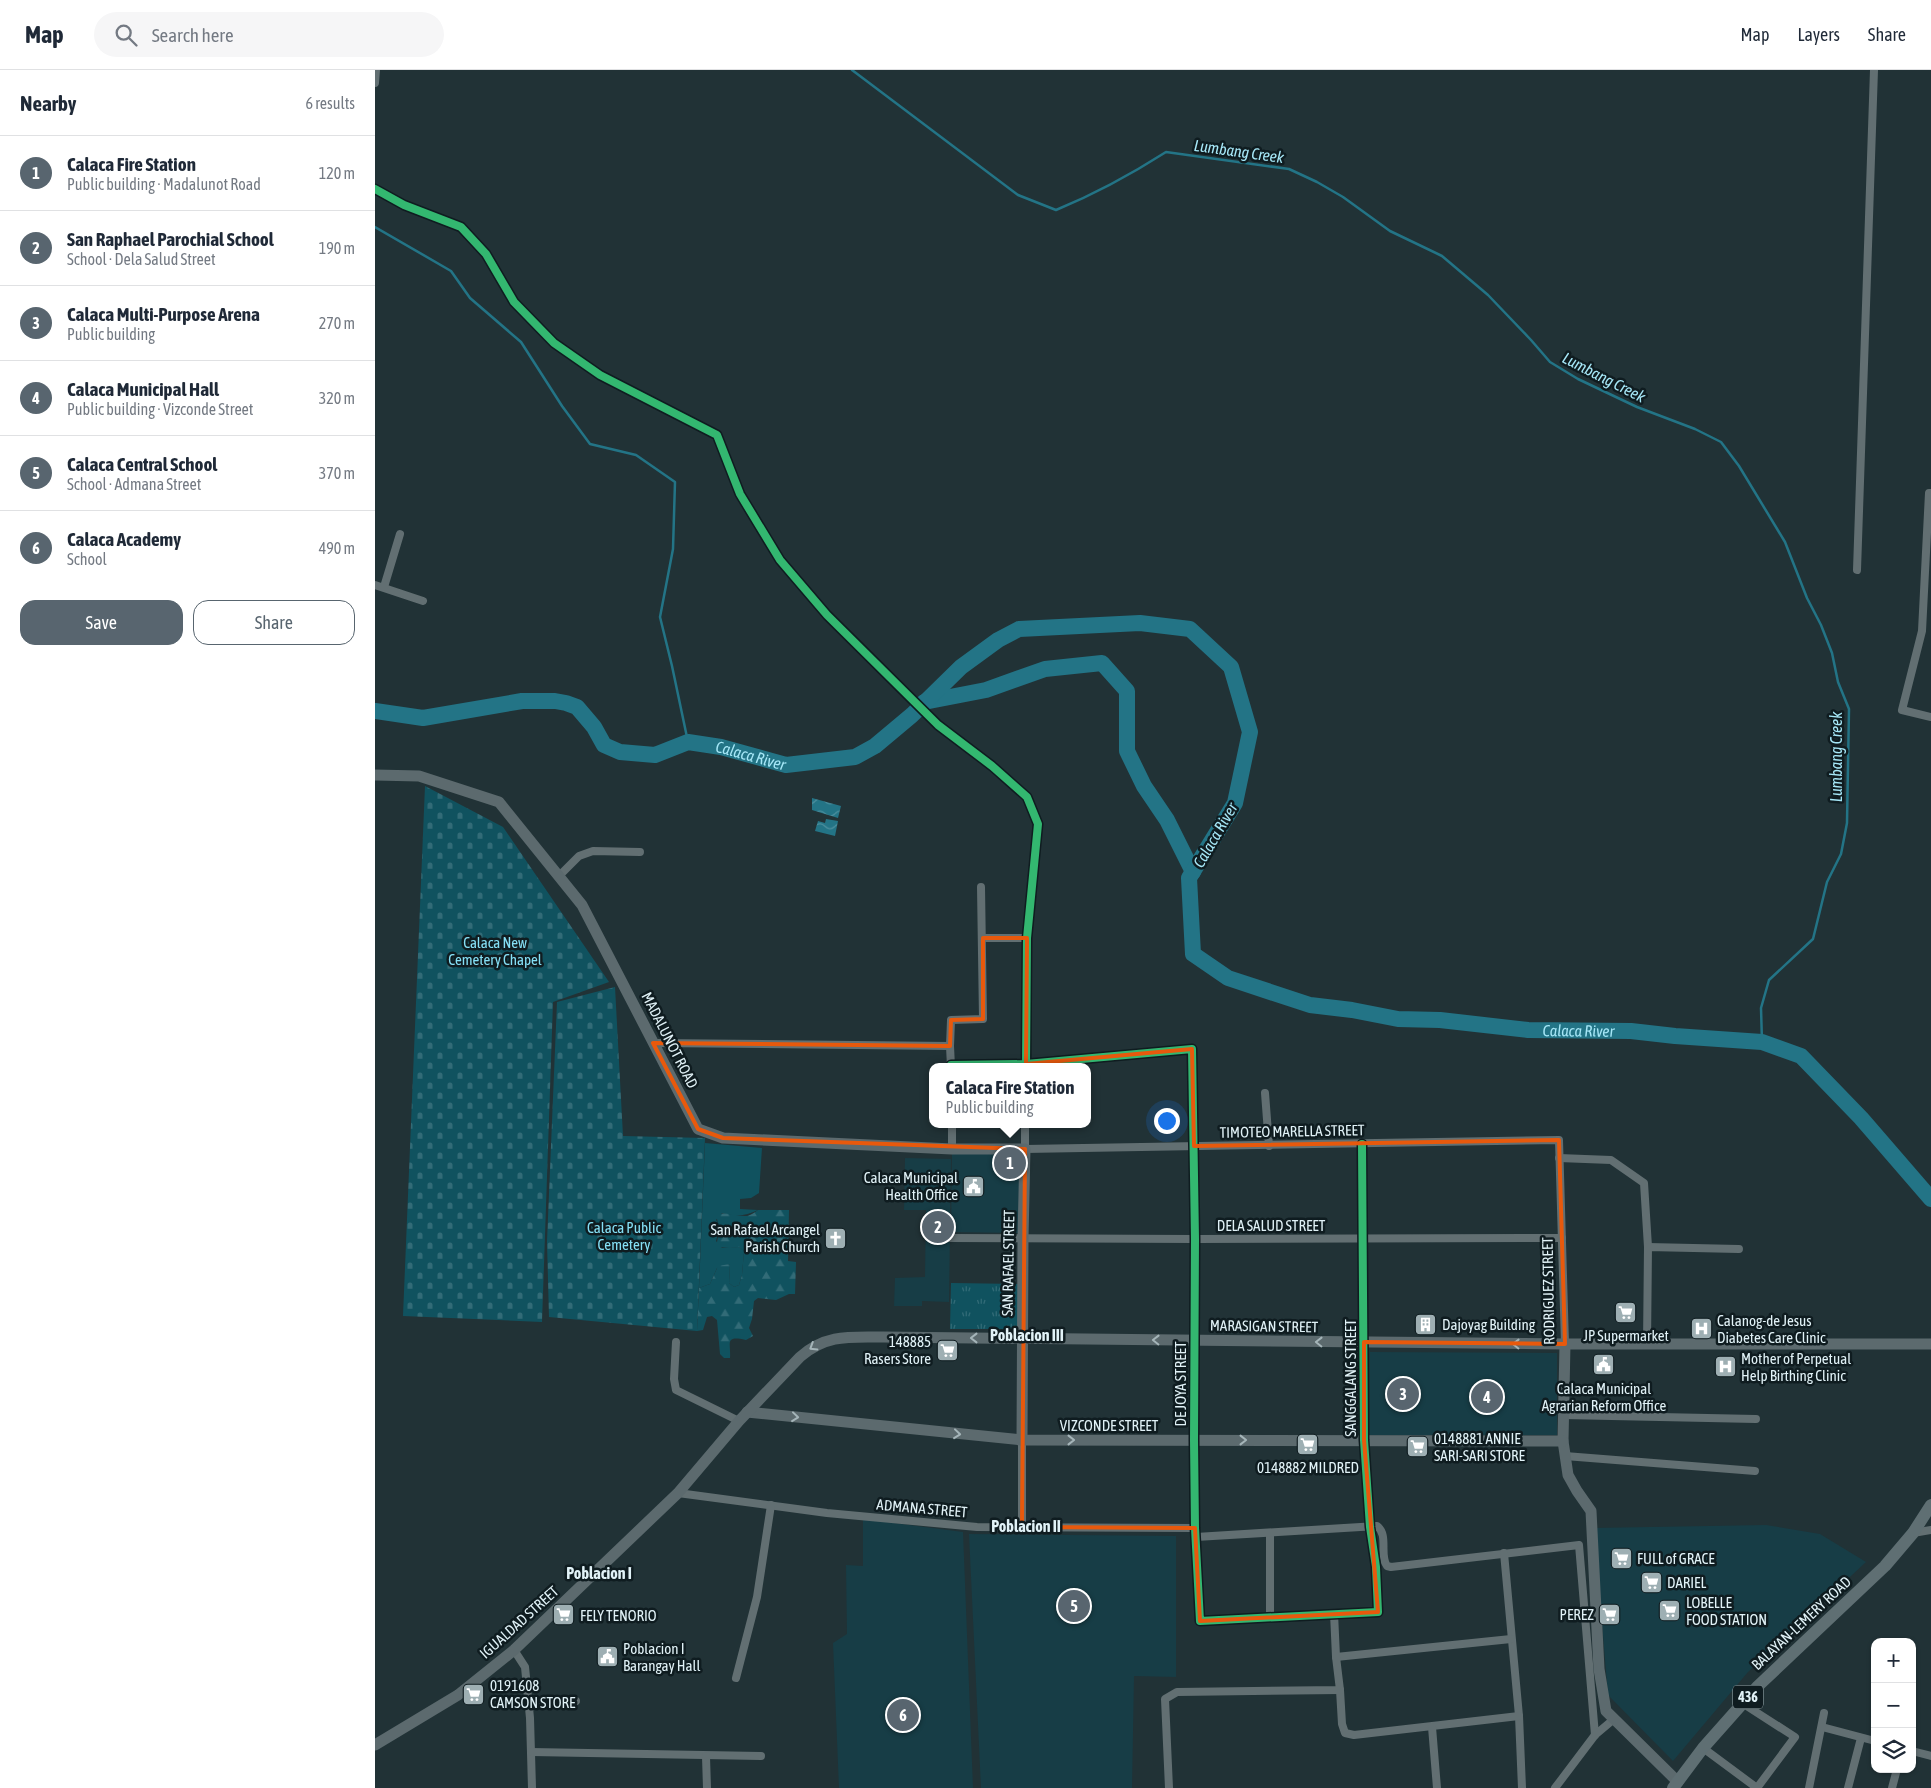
<!DOCTYPE html>
<meta charset="utf-8">
<style>
:root{--surface:#fff;--page:#f6f6f7;--text:#1f2937;--muted:#747a83;--line:#e0e1e3;--accent:#58656f}
body{margin:0;font-family:"Asap Condensed",sans-serif;background:var(--page);color:var(--text)}
.controls{position:absolute;right:15px;bottom:15px;display:grid;overflow:hidden;border-radius:10px;box-shadow:0 1px 4px #0004}
.controls button{width:45px;height:45px;display:grid;place-items:center;padding:0;border:0;border-bottom:1px solid var(--line);background:var(--surface);color:var(--text);font:25px sans-serif}
.you{position:absolute;left:791px;top:1050px;width:18px;height:18px;margin:-12px;border:4px solid #fff;border-radius:50%;background:#1a73e8;box-shadow:0 0 0 8px #1a73e833}
.badge{display:grid;place-items:center;width:32px;height:32px;border-radius:50%;background:var(--accent);color:#fff;font-size:16px;font-weight:700}
.pin{position:absolute;translate:-50% -50%;border:2px solid #fff;box-shadow:0 1px 5px #0006}
.popup{position:absolute;left:554px;top:993px;width:162px;height:65px;box-sizing:border-box;display:grid;place-content:center;border-radius:10px;background:var(--surface);filter:drop-shadow(0 1px 4px #0005);font-size:16px;white-space:nowrap;color:var(--muted)}
.popup b{font-size:19px;color:var(--text)}
.popup::after{content:'';position:absolute;left:50%;top:100%;margin-left:-10px;border:10px solid transparent;border-top-color:var(--surface)}
.list{margin:0;padding:0;list-style:none}
h2{display:flex;justify-content:space-between;align-items:center;height:65px;margin:0;padding:0 20px;font-size:21px}
h2 small{font-size:16px;font-weight:400;color:var(--muted)}
.list li{display:grid;grid-template-columns:32px 1fr auto;gap:15px;align-items:center;box-sizing:border-box;height:75px;padding:0 20px;border-top:1px solid var(--line)}
.list b{display:block;font-size:19px;white-space:nowrap}
.list p{margin:0;font-size:16px;white-space:nowrap;color:var(--muted)}
.list em{font-size:16px;font-style:normal;color:var(--muted)}
.actions{display:flex;gap:10px;padding:15px 20px}
.actions a{flex:1;padding:11px 0;border:1px solid var(--accent);border-radius:15px;text-align:center;font-size:18px;color:var(--accent)}
.actions .main{background:var(--accent);color:#fff}
.icon{flex:none;width:28px;height:28px;fill:none;stroke:currentColor;stroke-width:2;stroke-linecap:round;stroke-linejoin:round}
.map{position:relative;flex:none;width:1556px;height:1718px;overflow:hidden}
header{display:flex;align-items:center;gap:30px;box-sizing:border-box;height:70px;padding:0 25px;background:var(--surface);border-bottom:1px solid var(--line)}
header strong{font-size:24px}
nav{display:flex;gap:28px;margin-inline-start:auto;font-size:18px}
.search{width:350px;height:45px;background:var(--page);display:flex;align-items:center;gap:12px;box-sizing:border-box;padding:0 18px;border-radius:28px;color:var(--muted);font-size:19px}
main{display:flex}
aside{flex:1;background:var(--surface)}
.map>svg:first-child{display:block}
.built{fill:#173d46}
.green{fill:#10525f}
.forest{fill:url(#forest-firs)}
.cemetery{fill:url(#cemetery-stones)}
.park{fill:url(#park-tufts)}
.water{fill:url(#water-waves)}
.lines{fill:none;stroke-linecap:round;stroke-linejoin:round}
.stream{stroke:#237486;stroke-width:2.5}
.river{stroke:#237486;stroke-width:16}
.street{stroke:#626f72;stroke-width:8}
.secondary{stroke:#5c6a6e;stroke-width:11}
.primary{stroke:#5f6f73;stroke-width:12}
.cycleway-casing{stroke:#0f1c20;stroke-width:11}
.cycleway{stroke:#33b770;stroke-width:8}
.oneway{stroke:#a5b5b9}
.marked{fill:none;stroke:#e8590c;stroke-width:4;stroke-linejoin:round}
.labels{text-anchor:middle;dominant-baseline:central;stroke-width:5;stroke-linejoin:round;paint-order:stroke}
.shield{fill:#0f1c20;stroke:#a2b2b6;stroke-width:1}
.shield-label{font-size:14px;font-weight:bold;fill:#e1f2f7}
.park-label{font-size:15px;fill:#85e0f6;stroke:#0f1c20}
.street-label{font-size:15px;fill:#e1f2f7;stroke:#0f1c20}
.poi-label{font-size:15px;fill:#e1f2f7;stroke:#0f1c20;text-anchor:start}
.water-label{font-size:16px;font-style:italic;fill:#a6e7f7;stroke:#0f1c20}
.neighbourhood-label{font-size:16px;font-weight:bold;fill:#e1f2f7;stroke:#0f1c20}
</style>
<header>
<strong>Map</strong>
<div class="search"><svg class="icon" aria-label="search" viewBox="0 0 24 24"><circle cx="10" cy="10" r="6"/><path d="M15 15l6 6"/></svg>Search here</div>
<nav><a>Map</a><a>Layers</a><a>Share</a></nav>
</header>
<main>
<aside>
<h2>Nearby<small>6 results</small></h2>
<ul class="list">
<li><span class="badge">1</span><div><b>Calaca Fire Station</b><p>Public building · Madalunot Road</p></div><em>120 m</em></li>
<li><span class="badge">2</span><div><b>San Raphael Parochial School</b><p>School · Dela Salud Street</p></div><em>190 m</em></li>
<li><span class="badge">3</span><div><b>Calaca Multi-Purpose Arena</b><p>Public building</p></div><em>270 m</em></li>
<li><span class="badge">4</span><div><b>Calaca Municipal Hall</b><p>Public building · Vizconde Street</p></div><em>320 m</em></li>
<li><span class="badge">5</span><div><b>Calaca Central School</b><p>School · Admana Street</p></div><em>370 m</em></li>
<li><span class="badge">6</span><div><b>Calaca Academy</b><p>School</p></div><em>490 m</em></li>
</ul>
<div class="actions"><a class="main">Save</a><a>Share</a></div>
</aside>
<div class="map">
<svg width="1556" height="1718" viewBox="0 0 1556 1718">
<defs>
<pattern id="forest-firs" width="22" height="20" patternUnits="userSpaceOnUse" patternTransform="scale(1.25)"><rect width="22" height="20" fill="#10525f"/><path d="M5 1l3.5 6h-7zM16 11l3.5 6h-7z" fill="#326b77"/></pattern>
<pattern id="cemetery-stones" width="16" height="16" patternUnits="userSpaceOnUse" patternTransform="scale(1.25)"><rect width="16" height="16" fill="#10525f"/><path d="M2 7V4a2 2 0 0 1 4 0v3zM10 15v-3a2 2 0 0 1 4 0v3z" fill="#326b77"/></pattern>
<pattern id="park-tufts" width="24" height="20" patternUnits="userSpaceOnUse" patternTransform="scale(1.25)"><rect width="24" height="20" fill="#10525f"/><path d="M3 7l-1-3M5 7V3M7 7l1-3M15 17l-1-3M17 17v-4M19 17l1-3" fill="none" stroke="#326b77"/></pattern>
<pattern id="water-waves" width="16" height="10" patternUnits="userSpaceOnUse" patternTransform="scale(1.25)"><rect width="16" height="10" fill="#237486"/><path d="M0 5q4-4 8 0t8 0" fill="none" stroke="#4d8f9e"/></pattern>
</defs>
<rect width="100%" height="100%" fill="#213236"/>
<g class="built">
<path d="M577 1083 645 1084V1163L576 1162Z"/>
<path d="M530 1088 576 1089 574 1232 547 1231V1236H519L520 1208 550 1207 551 1140H529Z"/>
<path d="M995 1282 1182 1283V1365H995Z"/>
<path d="M488 1449 588 1462 598 1718H464L458 1573 472 1564 471 1495 488 1496Z"/>
<path d="M1391 1455 1445 1464 1491 1492 1373 1602 1298 1691 1233 1625 1219 1458Z"/>
<path d="M594 1464 801 1466V1607L759 1606 757 1718H606Z"/>
</g>
<path class="green" d="M330 1073 387 1078 384 1123 376 1128 365 1129V1139L383 1140C371 1146 361 1147 347 1143L341 1150 345 1156 341 1171 347 1178 364 1177 369 1181 367 1205 364 1215 359 1217 354 1213 355 1194 342 1198 335 1214 324 1218Z"/>
<path class="forest" d="M383 1140H414L413 1191 421 1192 420 1224H414L401 1230 383 1228 379 1231 377 1249 374 1258 378 1266 371 1270C349 1265 356 1273 355 1288H349L345 1284 342 1250 337 1246 332 1247 328 1260 322 1261 324 1218 335 1214 343 1196 355 1194 354 1213 359 1217 364 1215 367 1205 369 1181 364 1177 355 1178 342 1177C341 1170 345 1165 344 1158 344 1153 341 1150 342 1145 351 1141 361 1147 372 1146 376 1145 380 1142 383 1140Z"/>
<g class="cemetery">
<path d="M50 716 128 757 234 912 178 932 167 1252 28 1246Z"/>
<path d="M240 917 248 1066 330 1068 322 1261 174 1247 172 1172 182 932Z"/>
</g>
<path class="park" d="M576 1213 643 1214V1256L639 1259H575Z"/>
<g class="water">
<path d="M437 728 466 736 463 748 437 740Z"/>
<path d="M451 749 463 751 460 766 440 761 443 751 450 753Z"/>
</g>
<g class="lines">
<g class="stream">
<path d="M477 0 643 125 681 140C720 124 755 105 791 82L914 99 942 112 968 127 1015 161 1067 186 1113 225 1156 270 1175 292 1203 309 1262 337 1320 359 1346 372 1364 396 1410 472 1432 528 1446 555 1457 583 1463 612 1474 639 1472 753 1466 784 1452 812 1438 869 1394 910 1386 938 1387 972"/>
<path d="M0 157 76 201 95 228 146 272 187 336 215 374 261 385 300 412 298 479 285 547 297 596 313 672"/>
</g>
<g class="river">
<path d="M549 632 611 620 670 599 727 593 752 621V681L769 716 792 750 818 802"/>
<path id="s1" d="M0 641 48 648 147 631H180L191 633 202 637 219 657 229 675 245 682 280 685 313 672 346 677 411 695 480 687 500 676 537 645 586 597 623 570 644 559 765 553 815 559 856 597 875 662 860 733 814 808 818 884 853 908 935 935 977 940 1023 949 1065 950 1153 960 1256 961 1300 966 1387 972 1426 986 1486 1048 1556 1129"/>
</g>
<g class="street">
<path d="M0 13 1 0"/>
<path d="M0 119 29 135 86 157 111 184 139 232 179 273 225 305 342 365 365 424 405 490 452 545 563 655 617 696 652 727 663 754 652 868 651 997"/>
<path d="M1556 423H1554L1547 561 1527 640 1556 647"/>
<path d="M1482 500 1499 0"/>
<path d="M0 515 48 531"/>
<path d="M9 517 25 464"/>
<path d="M184 806 204 786 218 781 265 782"/>
<path d="M608 868H652"/>
<path d="M278 973 575 976 576 950 608 949 606 817"/>
<path d="M575 976 576 997"/>
<path d="M576 995 651 994 817 979 820 1169 819 1370 820 1458 825 1551 1003 1542 1001 1497 995 1457 989 1370 987 1074"/>
<path d="M890 1023 894 1076"/>
<path d="M577 1054V1079"/>
<path d="M650 1054V1079L1184 1070 1190 1274"/>
<path d="M1184 1088 1236 1090 1269 1113 1273 1177"/>
<path d="M574 1168 820 1169 1187 1168"/>
<path d="M301 1272 299 1309 301 1320 364 1351"/>
<path d="M1272 1274 1273 1177 1364 1179"/>
<path d="M1188 1345 1381 1349"/>
<path d="M1190 1386 1380 1401"/>
<path d="M303 1423 452 1443 602 1457 820 1458"/>
<path d="M647 1457V1370"/>
<path d="M895 1463V1547"/>
<path d="M1538 1463 1556 1460"/>
<path d="M821 1467 1002 1456C1014 1465 1004 1485 1012 1496L1016 1497 1204 1475 1220 1665"/>
<path d="M1129 1483 1144 1646 1147 1718"/>
<path d="M139 1580 150 1597 155 1648 157 1718"/>
<path d="M961 1587 1136 1569"/>
<path d="M361 1608 382 1527 396 1435"/>
<path d="M965 1620 967 1654 970 1663 979 1665 1144 1646"/>
<path d="M1367 1633 1420 1667 1382 1718"/>
<path d="M154 1634 201 1631"/>
<path d="M1057 1657 1062 1718"/>
<path d="M1447 1657 1500 1671"/>
<path d="M1328 1678 1382 1718"/>
<path d="M1537 1681 1556 1686"/>
<path d="M156 1682 386 1686"/>
<path d="M331 1686 332 1718"/>
<path d="M794 1718 790 1629 802 1622 965 1620 961 1587 959 1543"/>
<path d="M1180 1718 1220 1665 1239 1649"/>
<path d="M1434 1718 1449 1643"/>
<path d="M1473 1718 1486 1668"/>
<path d="M1517 1718 1522 1699"/>
</g>
<g class="secondary">
<path d="M0 705 44 706 124 732 207 835 323 1059 348 1068 577 1079H650L648 1168 647 1370"/>
<path d="M1190 1274 1188 1371 1193 1405 1202 1421 1216 1441 1224 1599 1231 1641 1303 1712"/>
<path d="M372 1342 647 1370 1188 1371"/>
<path d="M0 1675 83 1625 139 1580 303 1423 364 1351 425 1287C451 1264 475 1267 508 1267L1190 1274H1556"/>
</g>
<path class="primary" d="M1298 1718 1328 1678 1383 1616 1510 1496 1538 1463 1556 1435"/>
<defs>
<g id="cycleway">
<path d="M0 119 29 135 86 157 111 184 139 232 179 273 225 305 342 365 365 424 405 490 452 545 563 655 617 696 652 727 663 754 652 868 651 997"/>
<path d="M576 995 651 994 817 979 820 1169 819 1370 820 1458 825 1551 1003 1542 1001 1497 995 1457 989 1370 987 1074"/>
</g>
</defs>
<use href="#cycleway" class="cycleway-casing"/>
<use href="#cycleway" class="cycleway"/>
</g>
<defs><path id="oneway-chevron" d="M-2-3.5L2.5 0L-2 3.5" fill="none" stroke-width="1.6" stroke-linecap="round" stroke-linejoin="round" transform="scale(1.25)"/></defs>
<g class="oneway">
<use href="#oneway-chevron" transform="translate(599 1268) rotate(-180)"/>
<use href="#oneway-chevron" transform="translate(781 1270) rotate(-179)"/>
<use href="#oneway-chevron" transform="translate(944 1272) rotate(-179)"/>
<use href="#oneway-chevron" transform="translate(1141 1274) rotate(-179)"/>
<use href="#oneway-chevron" transform="translate(438 1277) rotate(148)"/>
<use href="#oneway-chevron" transform="translate(420 1347) rotate(6)"/>
<use href="#oneway-chevron" transform="translate(582 1364) rotate(6)"/>
<use href="#oneway-chevron" transform="translate(696 1370)"/>
<use href="#oneway-chevron" transform="translate(868 1370)"/>
</g>
<path class="marked" d="M608 868H652L651 994 817 979 819 1076 1184 1070 1190 1274 989 1272V1370L1003 1542 825 1551 820 1458 647 1457 650 1079 348 1068 323 1059 278 973 575 976 576 950 608 949Z"/>
<defs>
<symbol id="civic-square" viewBox="-11 -11 22 22"><rect x="-9" y="-9" width="18" height="18" rx="4" fill="#9eafb3" stroke="#0f1c20"/><path d="M-.6-6.5H3V-4.5H.6V-3L4-1V1h2V6H-6V1h2V-1L-.6-3ZM-1.2 2.5V6h2.4V2.5Z" fill="#fff"/></symbol>
<symbol id="church-square" viewBox="-11 -11 22 22"><rect x="-9" y="-9" width="18" height="18" rx="4" fill="#9eafb3" stroke="#0f1c20"/><path d="M-1.2-6h2.4v3.5h3.3v2.4h-3.3V6h-2.4V-.1h-3.3v-2.4h3.3Z" fill="#fff"/></symbol>
<symbol id="supermarket-square" viewBox="-11 -11 22 22"><rect x="-9" y="-9" width="18" height="18" rx="4" fill="#9eafb3" stroke="#0f1c20"/><path d="M-6-5.5h2.5l.6 2H6L4.5 2H-2.5L-4.4-4H-6ZM-1.5 3.2a1.3 1.3 0 1 0 .1 0ZM3 3.2a1.3 1.3 0 1 0 .1 0Z" fill="#fff"/></symbol>
<symbol id="building-square" viewBox="-11 -11 22 22"><rect x="-9" y="-9" width="18" height="18" rx="4" fill="#9eafb3" stroke="#0f1c20"/><path d="M-4-6H4V6H1V3H-1V6H-4ZM-2.5-4.3h1.7v1.8h-1.7ZM.8-4.3h1.7v1.8H.8ZM-2.5-1h1.7V.8h-1.7ZM.8-1h1.7V.8H.8Z" fill="#fff"/></symbol>
<symbol id="hospital-square" viewBox="-11 -11 22 22"><rect x="-9" y="-9" width="18" height="18" rx="4" fill="#9eafb3" stroke="#0f1c20"/><path d="M-5-5h3v3.5h4V-5h3V5h-3V1.5h-4V5h-3Z" fill="#fff"/></symbol>
</defs>
<g fill-rule="evenodd">
<use href="#civic-square" x="586" y="1104" width="25" height="25"/>
<use href="#church-square" x="448" y="1156" width="25" height="25"/>
<use href="#supermarket-square" x="1238" y="1230" width="25" height="25"/>
<use href="#building-square" x="1038" y="1242" width="25" height="25"/>
<use href="#hospital-square" x="1314" y="1246" width="25" height="25"/>
<use href="#supermarket-square" x="560" y="1268" width="25" height="25"/>
<use href="#civic-square" x="1216" y="1282" width="25" height="25"/>
<use href="#hospital-square" x="1338" y="1284" width="25" height="25"/>
<use href="#supermarket-square" x="920" y="1362" width="25" height="25"/>
<use href="#supermarket-square" x="1030" y="1364" width="25" height="25"/>
<use href="#supermarket-square" x="1234" y="1476" width="25" height="25"/>
<use href="#supermarket-square" x="1264" y="1500" width="25" height="25"/>
<use href="#supermarket-square" x="1282" y="1528" width="25" height="25"/>
<use href="#supermarket-square" x="1222" y="1532" width="25" height="25"/>
<use href="#supermarket-square" x="176" y="1532" width="25" height="25"/>
<use href="#civic-square" x="220" y="1574" width="25" height="25"/>
<use href="#supermarket-square" x="86" y="1612" width="25" height="25"/>
</g>
<g class="labels">
<rect class="shield" x="1358" y="1615.5" width="30" height="23" rx="4"/>
<g class="shield-label">
<text x="1373" y="1627">436</text>
</g>
<g class="park-label">
<text x="120" y="872">Calaca New<tspan x="120" dy="17">Cemetery Chapel</tspan></text>
<text x="249" y="1157">Calaca Public<tspan x="249" dy="17">Cemetery</tspan></text>
</g>
<g class="street-label">
<text transform="translate(295 970) rotate(63)">MADALUNOT ROAD</text>
<text transform="translate(917 1061) rotate(-1)">TIMOTEO MARELLA STREET</text>
<text x="896" y="1155">DELA SALUD STREET</text>
<text transform="translate(633 1193) rotate(-89)">SAN RAFAEL STREET</text>
<text transform="translate(1173 1221) rotate(-91)">RODRIGUEZ STREET</text>
<text transform="translate(889 1256) rotate(1)">MARASIGAN STREET</text>
<text transform="translate(975 1308) rotate(-90)">SANGGALANG STREET</text>
<text transform="translate(805 1314) rotate(-90)">DE JOYA STREET</text>
<text x="734" y="1355">VIZCONDE STREET</text>
<text transform="translate(547 1438) rotate(5)">ADMANA STREET</text>
<text transform="translate(144 1552) rotate(-42)">IGUALDAD STREET</text>
<text transform="translate(1426 1553) rotate(-43)">BALAYAN-LEMERY ROAD</text>
</g>
<g class="poi-label">
<text x="583" y="1107" text-anchor="end">Calaca Municipal<tspan x="583" dy="17">Health Office</tspan></text>
<text x="445" y="1159" text-anchor="end">San Rafael Arcangel<tspan x="445" dy="17">Parish Church</tspan></text>
<text x="1342" y="1250">Calanog-de Jesus<tspan x="1342" dy="17">Diabetes Care Clinic</tspan></text>
<text x="1067" y="1254">Dajoyag Building</text>
<text x="1251" y="1265" text-anchor="middle">JP Supermarket</text>
<text x="556" y="1271" text-anchor="end">148885<tspan x="556" dy="17">Rasers Store</tspan></text>
<text x="1366" y="1288">Mother of Perpetual<tspan x="1366" dy="17">Help Birthing Clinic</tspan></text>
<text x="1229" y="1318" text-anchor="middle">Calaca Municipal<tspan x="1229" dy="17">Agrarian Reform Office</tspan></text>
<text x="1059" y="1368">0148881 ANNIE<tspan x="1059" dy="17">SARI-SARI STORE</tspan></text>
<text x="933" y="1397" text-anchor="middle">0148882 MILDRED</text>
<text x="1262" y="1488">FULL of GRACE</text>
<text x="1292" y="1512">DARIEL</text>
<text x="1311" y="1532">LOBELLE<tspan x="1311" dy="17">FOOD STATION</tspan></text>
<text x="1219" y="1544" text-anchor="end">PEREZ</text>
<text x="205" y="1545">FELY TENORIO</text>
<text x="248" y="1578">Poblacion I<tspan x="248" dy="17">Barangay Hall</tspan></text>
<text x="115" y="1615">0191608<tspan x="115" dy="17">CAMSON STORE</tspan></text>
</g>
<g class="water-label">
<text transform="translate(864 81) rotate(8)">Lumbang Creek</text>
<text transform="translate(1229 307) rotate(27)">Lumbang Creek</text>
<text stroke="none"><textPath href="#s1" startOffset="404">Calaca River</textPath></text>
<text transform="translate(1461 687) rotate(-90)">Lumbang Creek</text>
<text transform="translate(840 765) rotate(-60)">Calaca River</text>
<text stroke="none"><textPath href="#s1" startOffset="1650">Calaca River</textPath></text>
</g>
<g class="neighbourhood-label">
<text x="652" y="1265">Poblacion III</text>
<text x="651" y="1456">Poblacion II</text>
<text x="224" y="1503">Poblacion I</text>
</g>
</g>
</svg>
<div class="controls">
<button>+</button>
<button>−</button>
<button><svg class="icon" aria-label="layers" viewBox="0 0 24 24"><path d="M12 4l9 5-9 5-9-5zM3 14l9 5 9-5"/></svg></button>
</div>
<div class="you"></div>
<div class="pin badge" style="left:635px;top:1093px">1</div>
<div class="popup"><b>Calaca Fire Station</b>Public building</div>
<div class="pin badge" style="left:563px;top:1157px">2</div>
<div class="pin badge" style="left:1028px;top:1324px">3</div>
<div class="pin badge" style="left:1112px;top:1327px">4</div>
<div class="pin badge" style="left:699px;top:1536px">5</div>
<div class="pin badge" style="left:528px;top:1645px">6</div>
</div>
</main>
